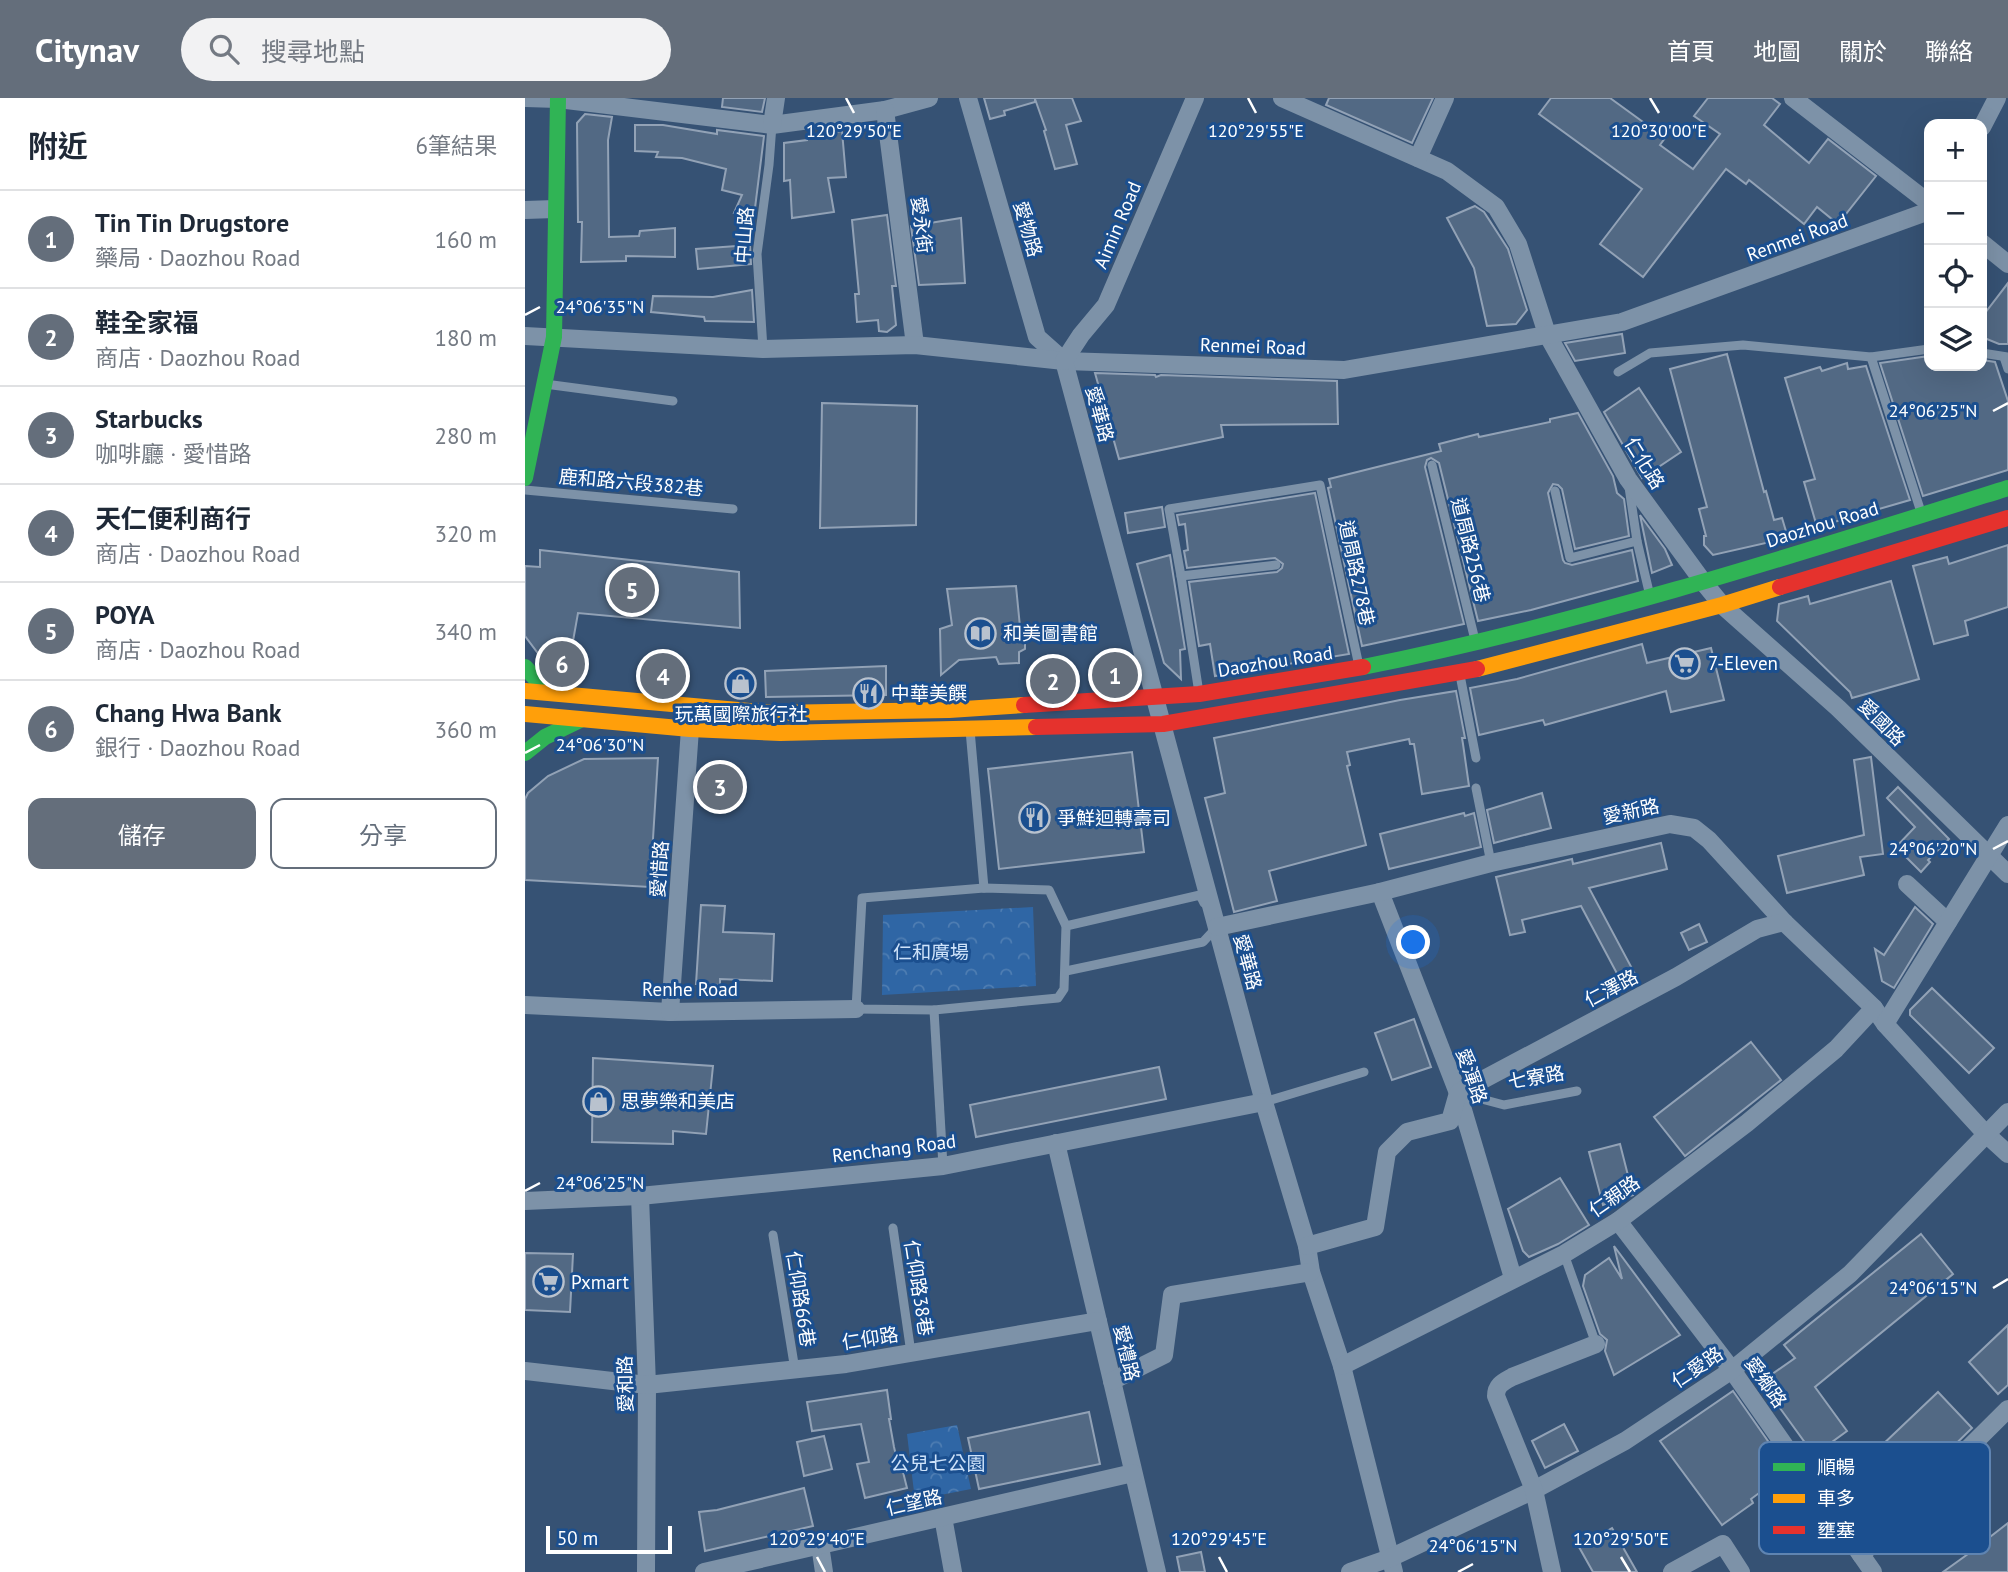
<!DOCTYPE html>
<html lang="zh-TW">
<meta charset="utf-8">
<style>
:root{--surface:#fff;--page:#f2f2f3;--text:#1f2937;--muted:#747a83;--line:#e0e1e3;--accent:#646e7b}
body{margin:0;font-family:"PT Sans","Noto Sans TC",sans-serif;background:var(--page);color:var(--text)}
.controls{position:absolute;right:21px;top:21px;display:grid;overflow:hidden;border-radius:14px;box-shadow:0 7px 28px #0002}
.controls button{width:63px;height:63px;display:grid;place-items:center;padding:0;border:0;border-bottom:2px solid var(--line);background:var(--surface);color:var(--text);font:35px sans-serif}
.scale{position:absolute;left:21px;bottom:18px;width:126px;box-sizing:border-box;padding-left:7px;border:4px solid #fff;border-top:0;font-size:19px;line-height:24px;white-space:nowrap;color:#fff;-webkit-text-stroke:5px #1b4f8f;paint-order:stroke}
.you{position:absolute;left:889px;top:845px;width:24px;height:24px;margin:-18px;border:5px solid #fff;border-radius:50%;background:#1a73e8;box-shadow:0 0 0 10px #1a73e833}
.badge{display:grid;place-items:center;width:46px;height:46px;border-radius:50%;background:var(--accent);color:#fff;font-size:23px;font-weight:700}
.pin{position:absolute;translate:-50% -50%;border:4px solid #fff;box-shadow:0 2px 7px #0006}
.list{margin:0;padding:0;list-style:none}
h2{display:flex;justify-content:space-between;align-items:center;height:91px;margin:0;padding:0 28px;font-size:30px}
h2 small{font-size:23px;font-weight:400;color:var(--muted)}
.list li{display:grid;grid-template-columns:46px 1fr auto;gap:21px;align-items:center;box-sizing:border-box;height:98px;padding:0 28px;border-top:2px solid var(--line)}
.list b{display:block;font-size:26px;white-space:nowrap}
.list p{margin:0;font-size:23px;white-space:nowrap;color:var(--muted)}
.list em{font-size:23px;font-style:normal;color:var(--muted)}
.actions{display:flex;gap:14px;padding:21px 28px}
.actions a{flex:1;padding:16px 0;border:2px solid var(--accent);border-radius:14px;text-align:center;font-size:24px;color:var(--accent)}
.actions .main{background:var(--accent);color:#fff}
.icon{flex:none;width:38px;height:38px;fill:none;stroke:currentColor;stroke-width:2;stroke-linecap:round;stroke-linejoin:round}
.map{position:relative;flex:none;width:1483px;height:1474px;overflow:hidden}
header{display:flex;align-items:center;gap:42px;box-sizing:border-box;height:98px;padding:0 35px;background:var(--accent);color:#fff}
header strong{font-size:33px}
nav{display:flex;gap:38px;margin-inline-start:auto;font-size:24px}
.search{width:490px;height:63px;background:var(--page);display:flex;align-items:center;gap:18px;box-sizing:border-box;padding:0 24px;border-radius:38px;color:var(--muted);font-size:26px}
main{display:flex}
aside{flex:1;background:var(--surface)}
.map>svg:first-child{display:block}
.forest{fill:url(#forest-crowns)}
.building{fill:#526984;stroke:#92a2b6;stroke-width:2}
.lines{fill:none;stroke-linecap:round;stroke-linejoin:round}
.lane{stroke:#7d92a8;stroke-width:9}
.street{stroke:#7d92a8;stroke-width:18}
.fast{stroke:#30b455;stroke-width:16}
.slow{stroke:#ff9f0a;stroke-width:16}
.jam{stroke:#e5322d;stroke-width:16}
.ticks{fill:none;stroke:#fff;stroke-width:2.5}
.labels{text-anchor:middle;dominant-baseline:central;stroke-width:6;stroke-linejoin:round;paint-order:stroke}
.street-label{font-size:19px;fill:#fff;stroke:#1b4f8f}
.poi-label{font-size:19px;fill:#fff;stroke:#1b4f8f;text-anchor:start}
.park-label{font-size:19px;fill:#cfe3fa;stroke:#1b4f8f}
.key{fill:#1b4f8f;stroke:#5f84b1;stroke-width:2}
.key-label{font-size:19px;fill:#fff}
.ticks-label{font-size:18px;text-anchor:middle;fill:#fff;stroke:#1b4f8f;stroke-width:6;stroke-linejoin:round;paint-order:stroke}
</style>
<header>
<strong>Citynav</strong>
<div class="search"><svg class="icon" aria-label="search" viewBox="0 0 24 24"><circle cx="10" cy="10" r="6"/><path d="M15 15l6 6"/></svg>搜尋地點</div>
<nav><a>首頁</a><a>地圖</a><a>關於</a><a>聯絡</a></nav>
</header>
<main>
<aside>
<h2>附近<small>6筆結果</small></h2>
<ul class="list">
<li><span class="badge">1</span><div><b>Tin Tin Drugstore</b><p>藥局 · Daozhou Road</p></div><em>160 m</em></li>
<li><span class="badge">2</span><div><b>鞋全家福</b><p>商店 · Daozhou Road</p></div><em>180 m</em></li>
<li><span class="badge">3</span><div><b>Starbucks</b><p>咖啡廳 · 愛惜路</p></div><em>280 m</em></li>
<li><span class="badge">4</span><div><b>天仁便利商行</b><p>商店 · Daozhou Road</p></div><em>320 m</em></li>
<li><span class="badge">5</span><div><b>POYA</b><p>商店 · Daozhou Road</p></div><em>340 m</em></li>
<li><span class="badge">6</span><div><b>Chang Hwa Bank</b><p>銀行 · Daozhou Road</p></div><em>360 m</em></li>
</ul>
<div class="actions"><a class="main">儲存</a><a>分享</a></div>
</aside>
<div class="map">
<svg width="1483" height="1474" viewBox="0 0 1483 1474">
<defs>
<pattern id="forest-crowns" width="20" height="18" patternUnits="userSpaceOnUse" patternTransform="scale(1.75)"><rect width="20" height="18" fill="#2f66a5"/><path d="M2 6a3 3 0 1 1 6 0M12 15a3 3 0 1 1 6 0" fill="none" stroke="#4e7db2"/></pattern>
</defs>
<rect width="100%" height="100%" fill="#365274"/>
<g class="forest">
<path d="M508 809 511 888 357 897 358 817Z"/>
<path d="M432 1327 446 1391 390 1402 382 1336Z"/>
</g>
<g class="building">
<path d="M198 0H240L237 14 197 9Z"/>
<path d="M459 0H547L556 23 541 27 552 66 530 71 519 33 521 32 510 1V4L479 13 480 17 465 21Z"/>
<path d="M804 0H908L887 45 801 7Z"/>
<path d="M1026 0H1085L1140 40 1135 47 1168 71 1195 36 1169 18 1183 0H1247L1255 6 1239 27 1284 65 1303 41 1351 78 1313 126 1292 109 1279 126 1224 82 1221 86 1201 71 1118 179 1075 146 1117 91 1014 16Z"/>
<path d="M60 16 87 19 83 42 84 139 114 138 115 133 150 130V159L101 158V163L56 164 57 124H53L52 25Z"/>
<path d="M110 27H138L192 36V32L239 38 229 118 209 115 217 97 197 92 201 71 157 60 131 59 133 54 110 53Z"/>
<path d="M317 33 321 79 303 80 309 114 267 120 265 82 259 83V45L282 42V38Z"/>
<path d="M950 108 959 114 983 151 1002 212 991 226 962 228 949 170 922 120Z"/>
<path d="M362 117 371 188H367L371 227 362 234 354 233 353 222 332 224 330 196H334L327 122Z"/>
<path d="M436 120 440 185 394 187 386 128Z"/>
<path d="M225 147 226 166 173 171 171 151Z"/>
<path d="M1483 185V246H1474L1457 239V219Z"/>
<path d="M227 192 229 224 180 223 179 219 126 214 128 198 188 199Z"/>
<path d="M1097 236 1100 255 1050 263 1040 245Z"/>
<path d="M1202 256 1239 394 1241 393 1249 422 1257 420 1263 440 1188 457 1179 447V438H1181L1174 411 1182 409 1145 271Z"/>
<path d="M1404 258V268H1457V262L1470 264 1483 303V372L1398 398 1355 265Z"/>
<path d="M1322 265 1323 271 1341 268 1385 402 1292 429 1279 384 1290 381 1260 280 1295 269 1297 273Z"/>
<path d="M570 275 630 277 631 279 636 277 812 283 813 326 696 327 698 339 594 361Z"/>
<path d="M1114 290 1156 354 1117 380 1079 314Z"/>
<path d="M297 305 392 308 391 427 295 430Z"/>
<path d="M1053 315 1088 378 1092 395 1099 401 1104 438 1050 451 1037 391 1033 387 1028 386 1023 395 1038 462 1040 465 1047 467 1107 452 1113 483 1006 512 953 523 914 365 906 360 902 362 900 369 939 526 837 548 803 390 806 389 804 381 916 353 914 346 953 336 954 339 1025 324V321Z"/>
<path d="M790 395 824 556 690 578 685 546 674 548 664 484 752 474 757 470 758 466 750 460 662 470 659 453 663 452 660 426 654 427 652 417Z"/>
<path d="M637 409 640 429 603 435 600 415Z"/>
<path d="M1115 417 1140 451 1147 467 1127 475Z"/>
<path d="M1483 447V509L1440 523 1443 537 1409 546 1388 468 1422 459 1424 466Z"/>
<path d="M15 452 214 474 215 530 53 515 43 571 29 568 15 558 0 538V468L15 469Z"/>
<path d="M645 457 660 551 655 552 656 581 639 565 612 466Z"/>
<path d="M1366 483 1394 581 1327 600 1325 594 1252 523 1254 506 1283 498 1285 506Z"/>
<path d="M491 488 496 539 500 545V551L494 554V565L474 566 471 559 434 562 416 577 415 531 427 527 422 491Z"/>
<path d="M1117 546 1122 565 1186 550 1199 602 1146 614 1141 593 1020 627 1018 622 954 637 945 590 992 581Z"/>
<path d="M361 568V597L241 599 240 573Z"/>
<path d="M931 593 940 640H937L938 646 944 688 897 696 889 646H885L884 641 822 654 825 667 822 668 841 747 744 773 752 803 709 814 680 700 700 695 689 640 875 602Z"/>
<path d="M607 654 619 754 474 771 463 671Z"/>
<path d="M1346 659 1358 756 1335 759 1339 777 1262 795 1253 758 1339 737 1329 662Z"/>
<path d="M133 660 125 789 0 782V701L3 695 23 678 59 661Z"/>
<path d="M1373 689 1424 741 1403 762 1405 764 1396 774 1371 749 1390 729 1362 700Z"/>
<path d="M1017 695 1026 730 969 745 962 712Z"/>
<path d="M939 715 940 718 949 715 956 749 864 771 855 736Z"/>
<path d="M1136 745 1142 771 1064 790 1111 878 1097 885 1056 808 997 822 1000 834 985 837 971 779 1047 761 1048 766Z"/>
<path d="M176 807 200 808 198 834 249 836 247 883 195 881V887L171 886Z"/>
<path d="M1390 809 1408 826 1369 890 1357 883 1350 851 1359 857Z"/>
<path d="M1174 826 1182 844 1164 852 1156 835Z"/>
<path d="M1407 890 1469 950 1444 975 1385 917V912Z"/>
<path d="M889 921 906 969 867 982 850 935Z"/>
<path d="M1226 944 1256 982 1160 1058 1129 1019Z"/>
<path d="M68 960 188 968 181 1036 148 1033V1046L67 1044Z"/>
<path d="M634 969 641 1001 451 1039 445 1007Z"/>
<path d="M1095 1046 1108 1097 1078 1107 1064 1054Z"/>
<path d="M1035 1080 1064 1127 1033 1146 1004 1159 998 1153 983 1111Z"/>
<path d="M1396 1136 1428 1176 1290 1289 1322 1333 1289 1357 1236 1284 1270 1260 1259 1247Z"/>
<path d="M1089 1148 1155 1237 1089 1277 1080 1253 1082 1242 1075 1236 1058 1188 1060 1177 1084 1160 1097 1181Z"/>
<path d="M0 1155 48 1156 45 1214 0 1212Z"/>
<path d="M1483 1227V1287L1473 1296 1444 1264Z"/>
<path d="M362 1292 366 1321H364L369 1349 372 1362H375L382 1390 340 1400 332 1366 344 1364 336 1326 287 1333 282 1304Z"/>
<path d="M1208 1293 1264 1373 1226 1401 1228 1405 1197 1427 1135 1343Z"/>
<path d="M1413 1294 1447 1330 1350 1425 1314 1388Z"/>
<path d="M564 1314 575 1366 454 1391 443 1340Z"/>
<path d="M1039 1326 1053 1353 1020 1370 1007 1343Z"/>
<path d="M299 1338 307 1371 279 1378 272 1344Z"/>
<path d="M279 1390 288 1428 180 1453 174 1414 192 1412Z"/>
<path d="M1483 1425V1474H1418L1443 1456Z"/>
<path d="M1087 1430 1112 1474H1068L1054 1449Z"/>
<path d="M676 1454 680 1474H655L652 1459Z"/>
</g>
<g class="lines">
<g class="lane">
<path d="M238 251 232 156 244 67 247 27"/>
<path d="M1457 255 1483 259"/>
<path d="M1346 259 1396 414"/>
<path d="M1479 259 1483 271"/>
<path d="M1093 274 1125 255 1218 247 1346 259 1404 251"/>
<path d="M20 286 148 303"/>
<path d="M907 367 950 542"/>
<path d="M1104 389 1112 443"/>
<path d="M0 392 208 411"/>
<path d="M1030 393 1045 460 1112 443 1125 498"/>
<path d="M656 478 644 411 795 387 834 568"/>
<path d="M935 577 951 660"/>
<path d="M674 595 656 478 751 467"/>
<path d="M445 632 459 790"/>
<path d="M951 690 966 765"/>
<path d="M459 790 524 792 541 828 539 891 533 900 409 912 331 911 337 800Z"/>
<path d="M541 828 675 797 679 805"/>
<path d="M541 873 678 844 691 830"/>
<path d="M409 912 418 1068"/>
<path d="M934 995 979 1007 1052 993"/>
<path d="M739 1004 839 974"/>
<path d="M368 1130 386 1255"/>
<path d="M248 1137 270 1272"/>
<path d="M1039 1156 1071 1246"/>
</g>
<g class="street">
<path d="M0 0 33 1 247 27 360 12 404 0"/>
<path d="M443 0 512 239 539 263"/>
<path d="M757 0 922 73 971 109 993 146 1022 236 1103 381 1179 485 1197 507 1313 610 1483 776"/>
<path d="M1268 0 1404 105"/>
<path d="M360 12 390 247"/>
<path d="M247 27 251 0"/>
<path d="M1457 29 1472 0"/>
<path d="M893 60 920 0"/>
<path d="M0 112 30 111"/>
<path d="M1457 145 1483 166"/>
<path d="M0 238 238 251 390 247 539 263 819 272 1097 224 1404 113"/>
<path d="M539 263 739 1004 782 1148 786 1174 817 1268 869 1474"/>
<path d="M539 263 556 237 581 207 670 0"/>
<path d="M1382 786 1423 824"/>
<path d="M855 794 933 995 988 1180"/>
<path d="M692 829 855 794 966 765 1145 726 1169 730 1184 742 1259 824 1349 910 1360 926 1460 1035 1483 1056"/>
<path d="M0 907 145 914 331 911"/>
<path d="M145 914 165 631"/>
<path d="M1360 926 1483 727"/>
<path d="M531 1045 632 1474"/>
<path d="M115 1098 122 1287 121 1474"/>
<path d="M0 1103 115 1098 418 1068 739 1004"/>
<path d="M1093 1123 1207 1272 1348 1474"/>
<path d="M782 1148 850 1129 862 1054 882 1034 925 1023 933 995 1151 879 1232 831 1259 824"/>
<path d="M817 1268 1039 1156 1093 1123 1222 1025 1311 951 1349 910"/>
<path d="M0 1273 122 1287 321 1266 573 1223"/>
<path d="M587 1283 639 1257 647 1197 786 1174"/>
<path d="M418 1419 428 1474"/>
<path d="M295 1447 299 1474"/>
<path d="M1336 1457 1483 1311"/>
<path d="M179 1474 608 1375"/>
<path d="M825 1474 865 1460 1009 1392 1100 1343 1207 1272 1325 1176 1483 1014"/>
<path d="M1027 1474 1009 1392 971 1298C971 1287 978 1284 987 1279L1071 1246"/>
<path d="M1147 1474 1198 1446 1216 1474"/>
</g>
<g class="fast">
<path d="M0 380 29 239 33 0"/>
<path d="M0 569 10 580 36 594"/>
<path d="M838 569C1057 525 1270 457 1483 390"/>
<path d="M0 655 20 639 55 622"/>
</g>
<g class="slow">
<path d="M952 571 1197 507 1255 489"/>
<path d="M0 593 247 615 424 612 499 607"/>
<path d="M0 616 165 631 255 635 511 629"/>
</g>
<g class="jam">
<path d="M1255 489 1483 420"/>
<path d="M499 607 674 596 838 569"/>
<path d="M511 629 638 626 952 571"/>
</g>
</g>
<path class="ticks" d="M321 0 329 15M723 0 731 15M1125 0 1134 15M0 217 15 209M1468 313 1483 305M0 655 15 647M1468 751 1483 743M0 1093 15 1085M1468 1190 1483 1181M292 1459 300 1474M694 1459 702 1474M1096 1459 1105 1474M933 1474 948 1466"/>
<defs>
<symbol id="library-ring" viewBox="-11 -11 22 22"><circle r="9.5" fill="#1b4f8f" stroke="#b9c2ce" stroke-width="1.5"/><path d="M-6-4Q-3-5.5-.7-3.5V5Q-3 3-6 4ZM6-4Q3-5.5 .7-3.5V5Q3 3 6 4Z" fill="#b9c2ce"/></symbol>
<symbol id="supermarket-ring" viewBox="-11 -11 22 22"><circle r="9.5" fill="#1b4f8f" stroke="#b9c2ce" stroke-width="1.5"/><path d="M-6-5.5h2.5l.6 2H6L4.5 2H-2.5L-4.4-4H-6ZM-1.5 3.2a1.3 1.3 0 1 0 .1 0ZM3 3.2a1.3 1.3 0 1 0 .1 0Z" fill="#b9c2ce"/></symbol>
<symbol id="shop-ring" viewBox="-11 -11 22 22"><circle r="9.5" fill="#1b4f8f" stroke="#b9c2ce" stroke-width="1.5"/><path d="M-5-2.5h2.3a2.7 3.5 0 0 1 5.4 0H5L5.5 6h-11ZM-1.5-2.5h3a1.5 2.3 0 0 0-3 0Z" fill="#b9c2ce"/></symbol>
<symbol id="restaurant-ring" viewBox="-11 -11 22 22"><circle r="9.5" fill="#1b4f8f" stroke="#b9c2ce" stroke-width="1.5"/><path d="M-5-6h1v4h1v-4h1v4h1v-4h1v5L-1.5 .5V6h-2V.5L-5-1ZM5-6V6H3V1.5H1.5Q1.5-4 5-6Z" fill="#b9c2ce"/></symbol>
</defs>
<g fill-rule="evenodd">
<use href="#library-ring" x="438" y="518" width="35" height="35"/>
<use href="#supermarket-ring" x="1142" y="548" width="35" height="35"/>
<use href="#shop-ring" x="198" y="568" width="35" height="35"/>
<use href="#restaurant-ring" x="326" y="578" width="35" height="35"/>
<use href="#restaurant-ring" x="492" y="702" width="35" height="35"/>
<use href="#shop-ring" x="56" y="986" width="35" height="35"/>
<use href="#supermarket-ring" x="6" y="1166" width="35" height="35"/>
</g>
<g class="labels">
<g class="street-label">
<text transform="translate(397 127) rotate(83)">愛永街</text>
<text transform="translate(592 127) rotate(-67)">Aimin Road</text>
<text transform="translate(503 131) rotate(74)">愛物路</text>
<text transform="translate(219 137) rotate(-86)">中山路</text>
<text transform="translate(1272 139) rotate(-20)">Renmei Road</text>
<text transform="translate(728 248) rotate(2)">Renmei Road</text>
<text transform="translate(575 316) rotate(75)">愛華路</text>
<text transform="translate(1120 365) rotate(58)">仁化路</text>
<text transform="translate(106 384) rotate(5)">鹿和路六段382巷</text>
<text transform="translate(1297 426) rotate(-17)">Daozhou Road</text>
<text transform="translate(946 452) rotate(76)">道周路256巷</text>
<text transform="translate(832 475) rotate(78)">道周路278巷</text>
<text transform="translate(750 563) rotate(-9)">Daozhou Road</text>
<text transform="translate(1357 624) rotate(45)">愛國路</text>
<text transform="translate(1106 713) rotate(-12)">愛新路</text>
<text transform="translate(134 771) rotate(-86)">愛惜路</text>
<text transform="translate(723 864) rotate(75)">愛華路</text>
<text transform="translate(1086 890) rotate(-28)">仁澤路</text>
<text x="165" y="891">Renhe Road</text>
<text transform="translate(947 978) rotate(71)">愛渾路</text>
<text transform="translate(1011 979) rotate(-10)">七寮路</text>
<text transform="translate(369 1050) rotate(-7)">Renchang Road</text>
<text transform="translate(1089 1098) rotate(-35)">仁親路</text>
<text transform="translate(394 1190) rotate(81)">仁仰路38巷</text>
<text transform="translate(276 1201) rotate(81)">仁仰路66巷</text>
<text transform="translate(345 1240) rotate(-9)">仁仰路</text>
<text transform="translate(602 1255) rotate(77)">愛禮路</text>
<text transform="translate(1172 1269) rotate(-34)">仁愛路</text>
<text transform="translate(1241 1284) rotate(55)">愛鄉路</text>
<text transform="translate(100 1286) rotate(-91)">愛和路</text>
<text transform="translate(389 1404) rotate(-13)">仁望路</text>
</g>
<g class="poi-label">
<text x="478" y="535">和美圖書館</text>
<text x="1183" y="565">7-Eleven</text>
<text x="366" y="595">中華美饌</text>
<text x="216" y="616" text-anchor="middle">玩萬國際旅行社</text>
<text x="532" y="720">爭鮮迴轉壽司</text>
<text x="96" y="1003">思夢樂和美店</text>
<text x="46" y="1184">Pxmart</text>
</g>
<g class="park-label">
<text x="406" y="854">仁和廣場</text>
<text x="413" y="1365">公兒七公園</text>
</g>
</g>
<rect x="1234" y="1344" width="231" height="112" rx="10" class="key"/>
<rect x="1248" y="1365" width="32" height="8" fill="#30b455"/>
<rect x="1248" y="1396" width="32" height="9" fill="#ff9f0a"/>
<rect x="1248" y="1428" width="32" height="8" fill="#e5322d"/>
<g class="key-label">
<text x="1292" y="1376">順暢</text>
<text x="1292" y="1407">車多</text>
<text x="1292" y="1439">壅塞</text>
</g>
<g class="ticks-label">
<text x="329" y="39">120°29'50"E</text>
<text x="731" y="39">120°29'55"E</text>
<text x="1134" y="39">120°30'00"E</text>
<text x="75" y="215">24°06'35"N</text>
<text x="1408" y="319">24°06'25"N</text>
<text x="75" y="653">24°06'30"N</text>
<text x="1408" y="757">24°06'20"N</text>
<text x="75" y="1091">24°06'25"N</text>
<text x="1408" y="1196">24°06'15"N</text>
<text x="292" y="1447">120°29'40"E</text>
<text x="694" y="1447">120°29'45"E</text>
<text x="1096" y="1447">120°29'50"E</text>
<text x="948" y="1454">24°06'15"N</text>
</g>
</svg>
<div class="controls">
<button>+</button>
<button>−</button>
<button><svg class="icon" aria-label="locate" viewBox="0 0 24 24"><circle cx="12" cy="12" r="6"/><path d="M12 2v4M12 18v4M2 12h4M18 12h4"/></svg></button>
<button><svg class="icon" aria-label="layers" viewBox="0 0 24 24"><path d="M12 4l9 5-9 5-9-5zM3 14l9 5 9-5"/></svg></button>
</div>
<div class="scale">50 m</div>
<div class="you"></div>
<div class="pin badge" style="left:590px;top:577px">1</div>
<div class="pin badge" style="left:528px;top:583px">2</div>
<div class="pin badge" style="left:195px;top:689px">3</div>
<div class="pin badge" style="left:138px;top:578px">4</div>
<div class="pin badge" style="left:107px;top:492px">5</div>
<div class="pin badge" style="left:37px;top:566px">6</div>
</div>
</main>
